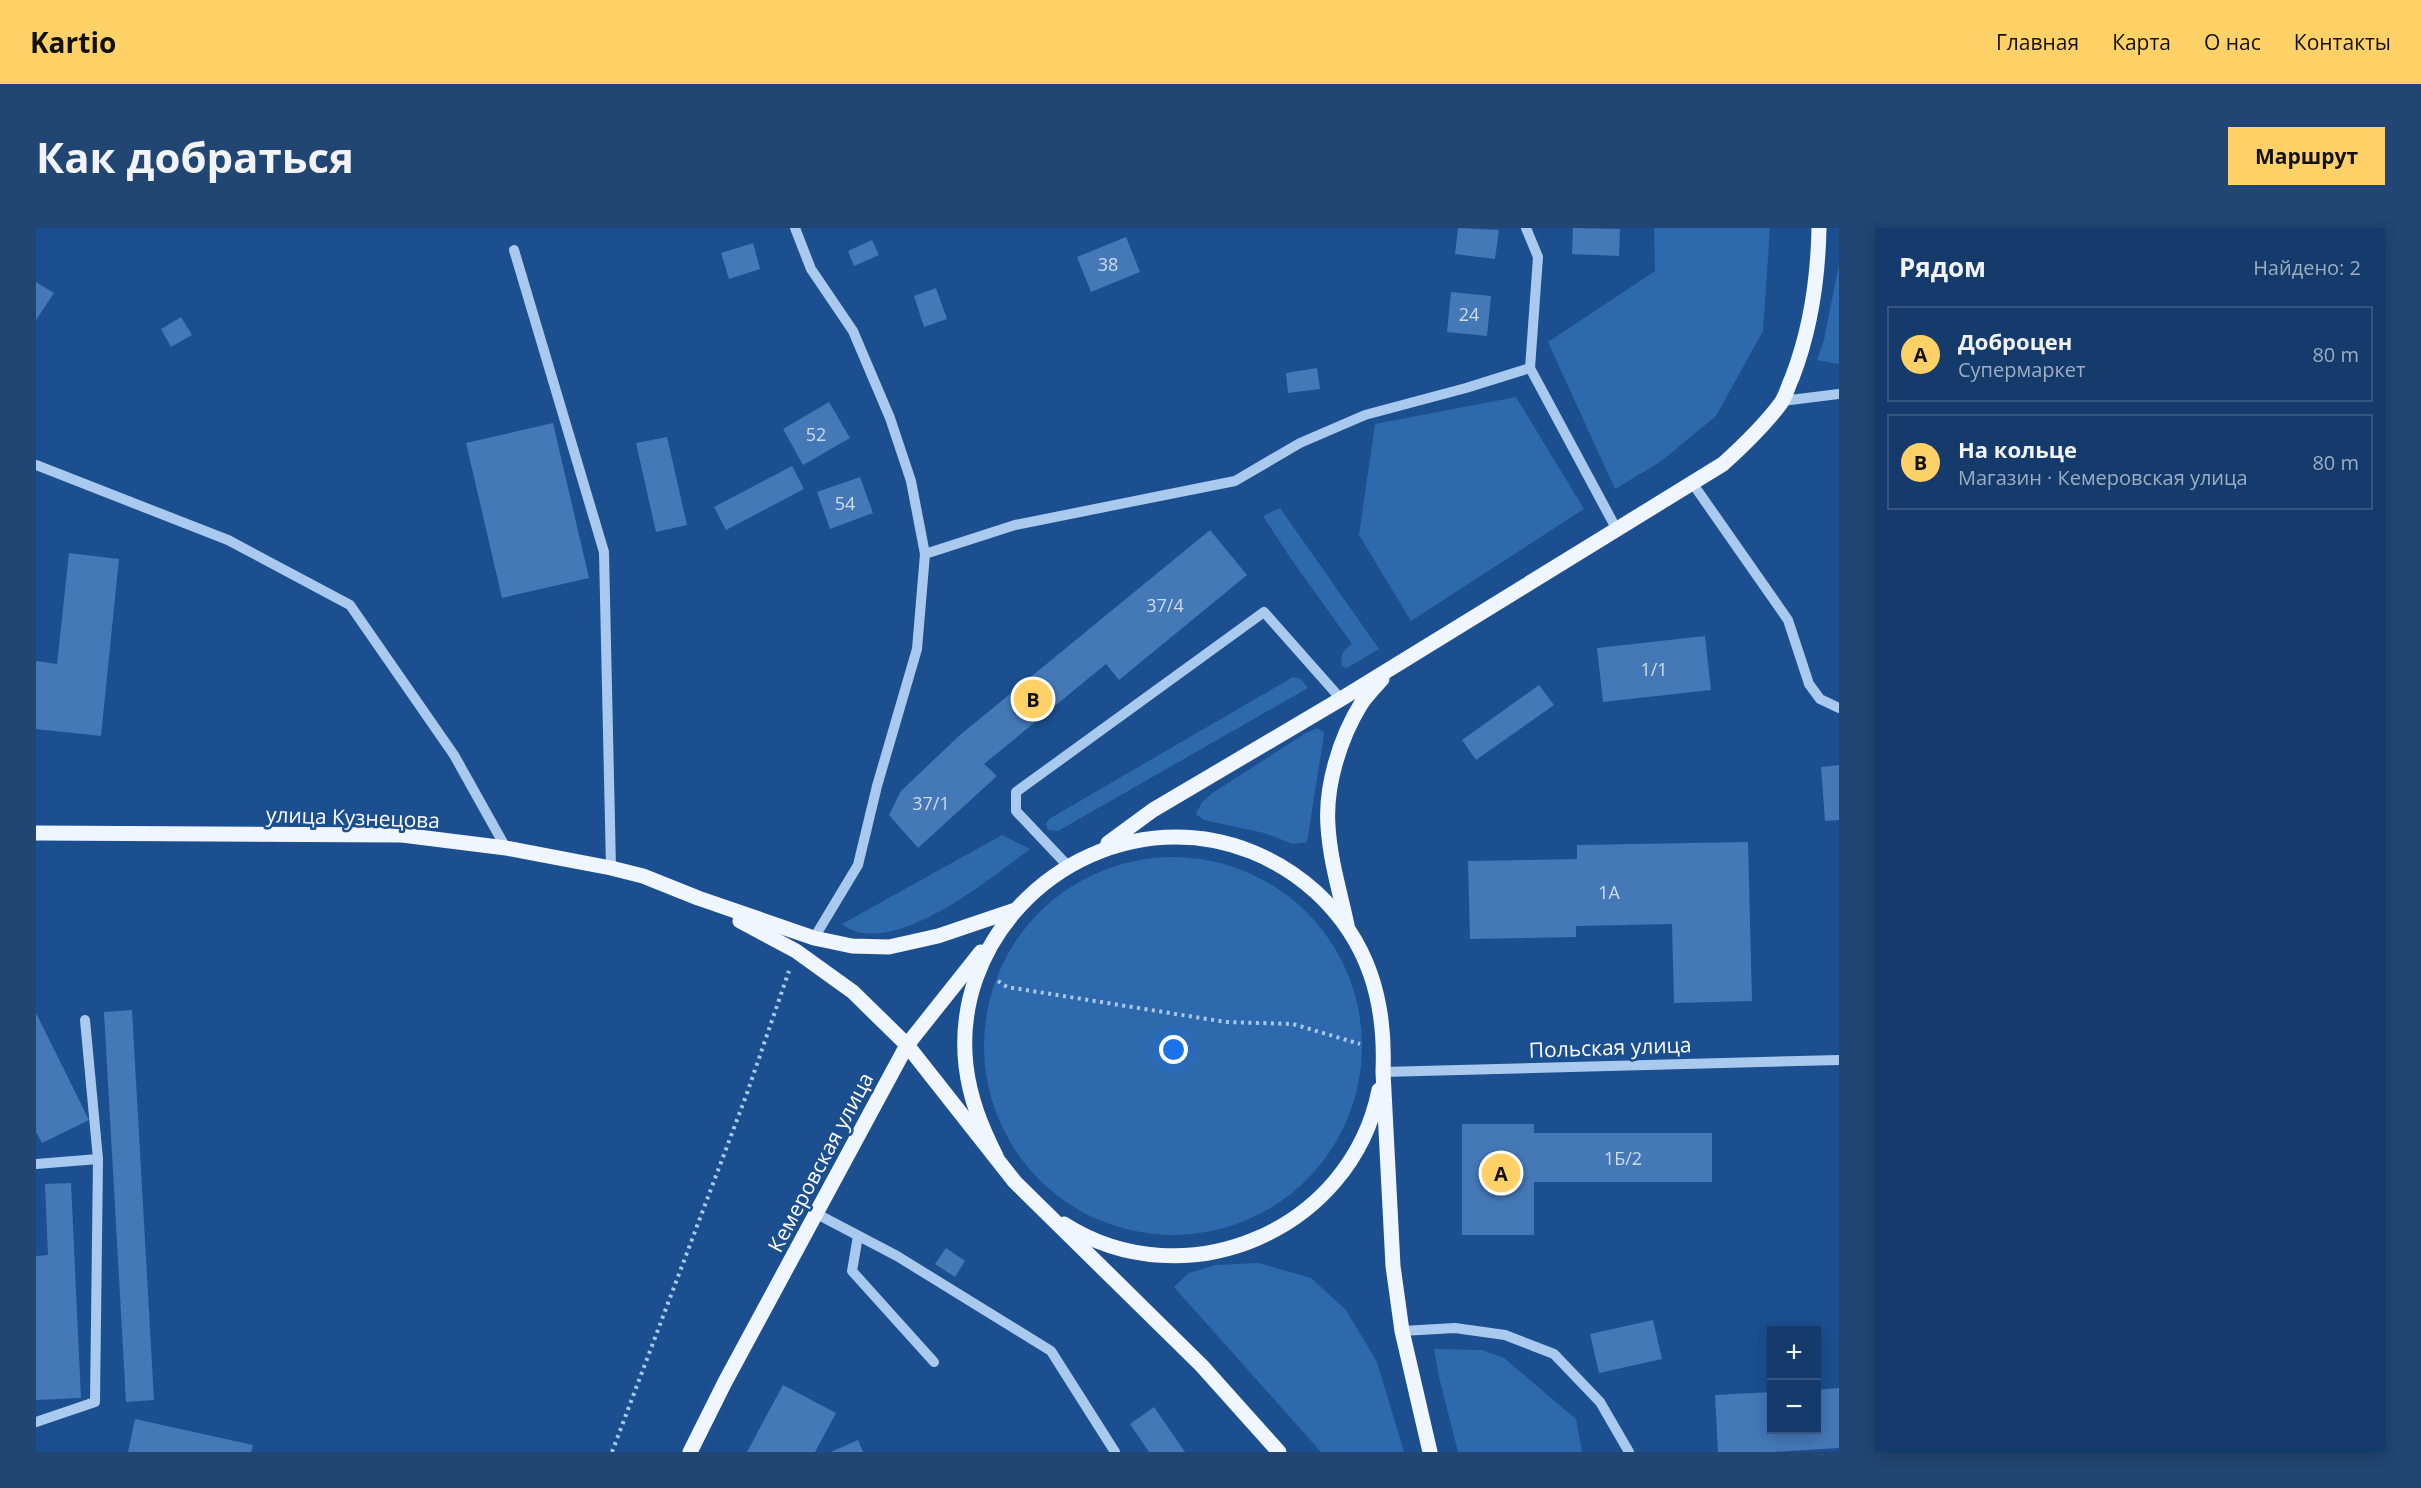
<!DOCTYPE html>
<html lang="ru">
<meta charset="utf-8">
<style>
:root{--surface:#143b6b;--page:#214673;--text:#f1f3f6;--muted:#9dadc1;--line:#33557e;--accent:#ffd166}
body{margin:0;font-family:"Open Sans",sans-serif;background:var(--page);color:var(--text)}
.controls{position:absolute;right:18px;bottom:18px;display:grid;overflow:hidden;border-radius:0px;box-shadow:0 3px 15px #0003}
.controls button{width:54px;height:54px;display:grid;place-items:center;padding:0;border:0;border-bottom:2px solid var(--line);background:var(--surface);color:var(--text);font:30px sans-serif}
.you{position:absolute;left:1138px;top:822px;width:21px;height:21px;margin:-15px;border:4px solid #fff;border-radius:50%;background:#1a73e8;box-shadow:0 0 0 9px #1a73e833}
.badge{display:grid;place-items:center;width:39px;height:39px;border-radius:50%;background:var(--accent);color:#111;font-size:20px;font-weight:700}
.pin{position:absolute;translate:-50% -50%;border:3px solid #fff;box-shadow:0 2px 6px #0006}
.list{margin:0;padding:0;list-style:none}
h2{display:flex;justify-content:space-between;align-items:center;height:78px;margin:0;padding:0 24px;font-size:26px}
h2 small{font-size:20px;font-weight:400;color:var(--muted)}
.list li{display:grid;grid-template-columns:39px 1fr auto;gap:18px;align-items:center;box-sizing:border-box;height:96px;margin:0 12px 12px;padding:0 12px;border:2px solid var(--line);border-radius:0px}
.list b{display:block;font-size:22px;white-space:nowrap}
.list p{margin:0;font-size:20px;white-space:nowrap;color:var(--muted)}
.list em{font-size:20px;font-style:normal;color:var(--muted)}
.map{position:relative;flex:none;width:1803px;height:1224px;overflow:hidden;border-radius:0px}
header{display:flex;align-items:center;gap:36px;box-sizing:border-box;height:84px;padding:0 30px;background:var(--accent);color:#111}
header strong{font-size:28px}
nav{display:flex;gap:33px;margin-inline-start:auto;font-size:21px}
.intro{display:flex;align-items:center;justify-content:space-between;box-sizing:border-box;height:144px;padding:0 36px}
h1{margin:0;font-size:42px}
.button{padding:15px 27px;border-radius:0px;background:var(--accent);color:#111;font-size:21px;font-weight:700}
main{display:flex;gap:36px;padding:0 36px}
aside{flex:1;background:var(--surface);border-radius:0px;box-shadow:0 3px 15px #0003}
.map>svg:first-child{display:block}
.green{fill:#2e69ad}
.building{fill:#4478b7}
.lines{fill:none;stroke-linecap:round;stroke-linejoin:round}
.path{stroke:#a9c9ee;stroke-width:4;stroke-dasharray:3 4.5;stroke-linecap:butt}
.minor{stroke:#a9c9ee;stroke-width:10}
.major{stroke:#f0f6ff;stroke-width:15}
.labels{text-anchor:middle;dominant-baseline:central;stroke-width:5;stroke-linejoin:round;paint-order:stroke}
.number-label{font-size:18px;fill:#d0dded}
.street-label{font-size:21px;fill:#fff;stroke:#1b4f8f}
</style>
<header>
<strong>Kartio</strong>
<nav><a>Главная</a><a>Карта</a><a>О нас</a><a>Контакты</a></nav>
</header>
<div class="intro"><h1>Как добраться</h1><a class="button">Маршрут</a></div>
<main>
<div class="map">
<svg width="1803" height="1224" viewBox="0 0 1803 1224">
<rect width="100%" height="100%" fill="#1b4f8f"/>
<g class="green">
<path d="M1618 0H1734L1727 103 1680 188 1624 234 1579 261 1512 114 1619 43Z"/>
<path d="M1803 36V135L1801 136 1781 132 1788 112Z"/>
<path d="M1480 169 1548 281 1375 393 1323 307 1339 196Z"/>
<path d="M1244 280 1343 421 1311 440 1306 438C1304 426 1307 423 1316 416L1255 331 1227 288Z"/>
<path d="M1257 449 1265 451 1272 460 1022 603 1012 602 1010 596 1013 591Z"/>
<path d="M1281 500 1288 504 1287 513 1271 614 1257 616 1228 605 1168 592 1160 586 1166 574 1178 564 1270 505Z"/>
<path d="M966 607 994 621C955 650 854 734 806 696Z"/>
<circle cx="1137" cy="818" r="189"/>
<path d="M1223 1035 1275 1050 1310 1082 1341 1134 1368 1224H1285L1138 1059 1153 1045 1180 1037Z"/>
<path d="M1398 1121 1446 1122 1468 1130 1540 1191 1546 1224H1422L1403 1149Z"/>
</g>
<g class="building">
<path d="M1422 0 1463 2 1459 31 1419 26Z"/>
<path d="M1537 0 1584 1 1583 28 1536 26Z"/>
<path d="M1090 9 1104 44 1055 64 1041 29Z"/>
<path d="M836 12 843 27 818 38 812 23Z"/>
<path d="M717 15 724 41 693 51 685 25Z"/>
<path d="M0 54 18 65 0 92Z"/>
<path d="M900 60 911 91 888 99 878 68Z"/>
<path d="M1415 64 1455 68 1451 108 1411 104Z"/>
<path d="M145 89 156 107 135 119 125 101Z"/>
<path d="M1281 140 1284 161 1252 165 1250 145Z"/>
<path d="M793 174 814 210 767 237 747 201Z"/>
<path d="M517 195 553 350 466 370 430 215Z"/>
<path d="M631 209 651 297 620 304 600 215Z"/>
<path d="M756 238 768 261 690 302 678 279Z"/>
<path d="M824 249 837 285 794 301 781 264Z"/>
<path d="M1174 302 1211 347 1083 452 1070 436 948 536 961 548 882 620 853 587 865 563 924 507Z"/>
<path d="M33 325 83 331 65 508 0 501V433L21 436Z"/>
<path d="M1669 408 1675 462 1567 474 1561 420Z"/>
<path d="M1503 457 1518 477 1440 532 1426 512Z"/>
<path d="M1803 537V592L1789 593 1785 539Z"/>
<path d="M1712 614 1716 773 1638 775 1636 696 1540 698V709L1434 711 1432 633 1541 631V617Z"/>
<path d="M96 782 118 1172 90 1174 68 784Z"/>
<path d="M0 785 53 892 6 915 0 904Z"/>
<path d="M1426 896H1498V905H1676V954H1498V1007H1426Z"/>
<path d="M35 955 45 1170 0 1172V1028L12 1027 9 956Z"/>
<path d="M910 1020 929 1033 919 1049 899 1036Z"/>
<path d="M1617 1092 1626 1131 1563 1145 1554 1106Z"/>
<path d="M747 1157 800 1185 779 1224H711Z"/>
<path d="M1803 1160V1220L1737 1224H1682L1679 1167 1736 1164V1202H1780V1162Z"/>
<path d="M1118 1179 1149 1224H1113L1094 1196Z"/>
<path d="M99 1191 217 1217 215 1224H92Z"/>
<path d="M822 1212 827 1224H795Z"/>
</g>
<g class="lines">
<g class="path">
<path d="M962 753 971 759 1190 794 1257 796 1324 816"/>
<path d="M576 1224 710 868 753 743"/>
</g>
<g class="minor">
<path d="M759 0 775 41 817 103 854 190 875 253 889 326 881 421 841 558 822 637 778 710"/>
<path d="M478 22 568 324 575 640"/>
<path d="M1494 140 1581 302"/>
<path d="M1746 173 1803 166"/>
<path d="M0 237 192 312 314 377 418 527 470 620"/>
<path d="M1657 256 1752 392 1773 456 1784 471 1803 480"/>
<path d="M889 326 979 297 1199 253 1264 215 1329 187 1430 160 1494 140 1502 29 1490 0"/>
<path d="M1032 638 980 583V564L1228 384 1305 471"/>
<path d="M1347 844 1803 832"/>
<path d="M0 936 62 931"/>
<path d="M781 986 861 1028 1015 1123 1079 1224"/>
<path d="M822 1008 816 1043 898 1134"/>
<path d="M1366 1103 1419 1100 1469 1107 1518 1126 1564 1174 1593 1224"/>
<path d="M0 1194 59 1174 62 931 49 792"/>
</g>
<g class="major">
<path d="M0 605 366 607 470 620 575 640 607 648 662 670 778 710 816 718 853 719 902 708 979 682"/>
<path d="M1072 615 1117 582 1305 471 1687 236C1708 217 1728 198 1745 175 1750 168 1752 158 1756 150 1775 101 1782 52 1783 0"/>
<path d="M704 693 760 723 817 764 871 817 979 954 1166 1138 1243 1224"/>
<path d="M1311 697C1304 664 1294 632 1292 598 1289 558 1304 510 1325 476 1331 467 1339 459 1346 451"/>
<path d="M960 928C945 898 934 871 930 838 916 715 1019 609 1140 609 1192 609 1241 629 1280 664 1333 713 1350 774 1347 844L1357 1038 1366 1103 1394 1224"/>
<path d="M1028 996C1149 1073 1315 1003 1343 862"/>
<path d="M654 1224 689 1154 871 817 945 724"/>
</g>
</g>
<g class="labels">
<g class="number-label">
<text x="1072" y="36">38</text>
<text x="1433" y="86">24</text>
<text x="780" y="206">52</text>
<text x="809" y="275">54</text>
<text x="1129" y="377">37/4</text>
<text x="1618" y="441">1/1</text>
<text x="895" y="575">37/1</text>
<text x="1573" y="664">1А</text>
<text x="1587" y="930">1Б/2</text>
</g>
<g class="street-label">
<text transform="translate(317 589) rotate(2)">улица Кузнецова</text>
<text transform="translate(1574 819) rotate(-2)">Польская улица</text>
<text transform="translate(784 934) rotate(-62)">Кемеровская улица</text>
</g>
</g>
</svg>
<div class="controls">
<button>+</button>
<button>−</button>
</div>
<div class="you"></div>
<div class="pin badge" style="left:1465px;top:945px">A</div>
<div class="pin badge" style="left:997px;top:471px">B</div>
</div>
<aside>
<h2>Рядом<small>Найдено: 2</small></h2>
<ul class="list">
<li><span class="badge">A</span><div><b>Доброцен</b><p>Супермаркет</p></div><em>80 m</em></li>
<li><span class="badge">B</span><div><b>На кольце</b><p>Магазин · Кемеровская улица</p></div><em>80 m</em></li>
</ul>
</aside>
</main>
